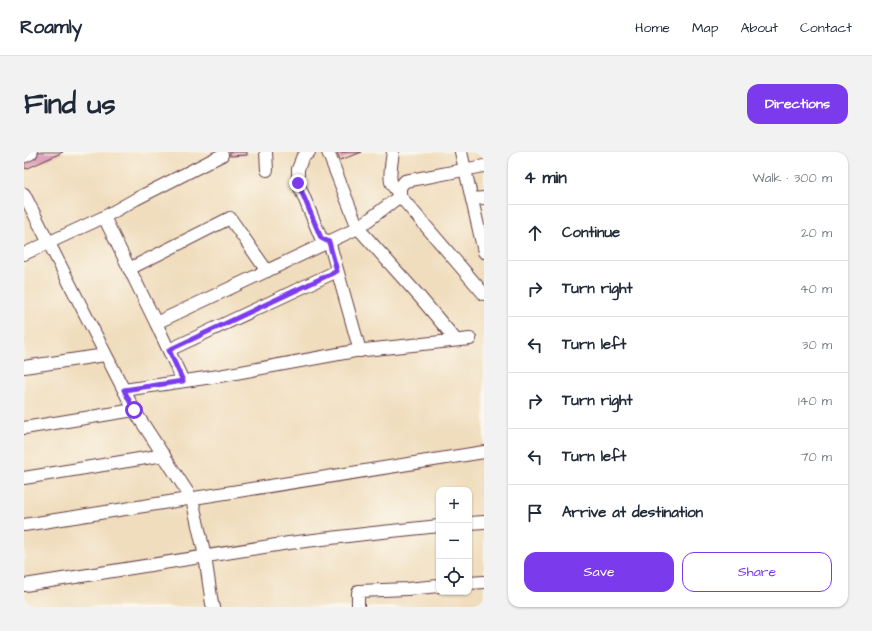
<!DOCTYPE html>
<meta charset="utf-8">
<style>
:root{--surface:#fff;--page:#f2f2f3;--text:#1f2937;--muted:#747a83;--line:#e0e1e3;--accent:#7c3aed}
body{margin:0;font-family:"Architects Daughter",sans-serif;background:var(--page);color:var(--text)}
.controls{position:absolute;right:12px;bottom:12px;display:grid;overflow:hidden;border-radius:8px;box-shadow:0 1px 3px #0004}
.controls button{width:36px;height:36px;display:grid;place-items:center;padding:0;border:0;border-bottom:1px solid var(--line);background:var(--surface);color:var(--text);font:20px sans-serif}
.stop{position:absolute;width:12px;height:12px;margin:-9px;border:3px solid #7c3aed;border-radius:50%;background:#fff}
.stop.end{background:#7c3aed;border-color:#fff;box-shadow:0 1px 4px #0008}
.list{margin:0;padding:0;list-style:none}
h2{display:flex;justify-content:space-between;align-items:center;height:52px;margin:0;padding:0 16px;font-size:17px}
h2 small{font-size:13px;font-weight:400;color:var(--muted)}
.list li{display:grid;grid-template-columns:26px 1fr auto;gap:12px;align-items:center;box-sizing:border-box;height:56px;padding:0 16px;border-top:1px solid var(--line)}
.list b{display:block;font-size:15px;white-space:nowrap}
.list em{font-size:13px;font-style:normal;color:var(--muted)}
.actions{display:flex;gap:8px;padding:12px 16px}
.actions a{flex:1;padding:9px 0;border:1px solid var(--accent);border-radius:12px;text-align:center;font-size:14px;color:var(--accent)}
.actions .main{background:var(--accent);color:#fff}
.icon{flex:none;width:22px;height:22px;fill:none;stroke:currentColor;stroke-width:2;stroke-linecap:round;stroke-linejoin:round}
.map{position:relative;flex:none;width:460px;height:455px;overflow:hidden;border-radius:12px}
header{display:flex;align-items:center;gap:24px;box-sizing:border-box;height:56px;padding:0 20px;background:var(--surface);border-bottom:1px solid var(--line)}
header strong{font-size:19px}
nav{display:flex;gap:22px;margin-inline-start:auto;font-size:14px}
.intro{display:flex;align-items:center;justify-content:space-between;box-sizing:border-box;height:96px;padding:0 24px}
h1{margin:0;font-size:28px}
.button{padding:10px 18px;border-radius:12px;background:var(--accent);color:#fff;font-size:14px;font-weight:700}
main{display:flex;gap:24px;padding:0 24px}
aside{flex:1;background:var(--surface);border-radius:12px;box-shadow:0 1px 3px #0004}
.map>svg:first-child{display:block}
.building{fill:#d68cb0}
.lines{fill:none;stroke-linecap:round;stroke-linejoin:round}
.minor-casing{stroke:#633c41;stroke-width:14}
.major-casing{stroke:#633c41;stroke-width:17}
.minor{stroke:#fff;stroke-width:12}
.major{stroke:#fff;stroke-width:15}
.route{stroke:#7c3aed;stroke-width:5}
</style>
<header>
<strong>Roamly</strong>
<nav><a>Home</a><a>Map</a><a>About</a><a>Contact</a></nav>
</header>
<div class="intro"><h1>Find us</h1><a class="button">Directions</a></div>
<main>
<div class="map">
<svg width="460" height="455" viewBox="0 0 460 455">
<rect width="100%" height="100%" fill="#fbf7ec"/>
<filter id="ink" filterUnits="userSpaceOnUse"><feTurbulence type="fractalNoise" baseFrequency=".025" numOctaves="2"/><feDisplacementMap in="SourceGraphic" scale="8" xChannelSelector="R" yChannelSelector="G"/><feConvolveMatrix kernelMatrix="1 2 1 2 8 2 1 2 1" color-interpolation-filters="sRGB"/></filter>
<filter id="wash" filterUnits="userSpaceOnUse"><feTurbulence type="fractalNoise" baseFrequency=".012" numOctaves="4" result="noise"/><feDisplacementMap in="SourceGraphic" scale="16" xChannelSelector="R" yChannelSelector="G"/><feGaussianBlur stdDeviation="0.9" result="paint"/><feColorMatrix in="noise" values="0 0 0 0 0 0 0 0 0 0 0 0 0 0 0 0 0 1.4 0 .05"/><feComposite in="paint" operator="in"/></filter>
<g filter="url(#wash)">
<rect width="100%" height="100%" fill="#f0ddbd"/>
<g id="blocks">
<g class="building">
<path d="M0 0H39L2 17 0 14Z"/>
<path d="M206 0H223V3L206 4Z"/>
<path d="M313 0H338L316 8Z"/>
</g>
</g>
</g>
<g filter="url(#ink)">
<use href="#blocks" fill-opacity="0" stroke="#633c41" stroke-width="1"/>
<g class="lines">
<defs>
<g id="minor">
<path d="M242 0 243 18"/>
<path d="M285 0 278 6 276 12 274 17V31L297 86 301 88 305 89 336 199"/>
<path d="M304 0 334 76 395 144 432 188"/>
<path d="M369 0C368 8 365 22 367 30 369 35 373 39 376 44L460 142"/>
<path d="M437 0 460 100"/>
<path d="M0 42 110 258 168 347 181 404 188 452 190 455"/>
<path d="M448 47 460 46"/>
<path d="M80 65 132 171 334 76 376 44V35L381 29 408 24 460 14"/>
<path d="M0 102 80 65 112 47 198 3"/>
<path d="M105 117 206 66 243 119"/>
<path d="M132 171 159 229"/>
<path d="M145 198 313 119"/>
<path d="M0 215 81 203"/>
<path d="M100 238 195 224 331 199 446 187"/>
<path d="M0 276 110 258"/>
<path d="M0 326 140 303"/>
<path d="M445 371 460 370"/>
<path d="M0 373 460 300"/>
<path d="M445 431 460 430"/>
<path d="M1 433 265 391 349 381 415 374"/>
<path d="M334 455V441L335 439 383 437 415 434"/>
</g>
<path id="major" d="M0 3 6 0"/>
</defs>
<use href="#minor" class="minor-casing"/>
<use href="#major" class="major-casing"/>
<use href="#minor" class="minor"/>
<use href="#major" class="major"/>
</g>
</g>
<g class="lines" filter="url(#ink)">
<path class="route" d="M110 258 100 238 159 229 145 198 313 119 305 90 297 86 274 31"/>
</g>
</svg>
<div class="controls">
<button>+</button>
<button>−</button>
<button><svg class="icon" aria-label="locate" viewBox="0 0 24 24"><circle cx="12" cy="12" r="6"/><path d="M12 2v4M12 18v4M2 12h4M18 12h4"/></svg></button>
</div>
<div class="stop" style="left:110px;top:258px"></div>
<div class="stop end" style="left:274px;top:31px"></div>
</div>
<aside>
<h2>4 min<small>Walk · 300 m</small></h2>
<ul class="list">
<li><svg class="icon" aria-label="ahead" viewBox="0 0 24 24"><path d="M12 20V5M6 11l6-6 6 6"/></svg><div><b>Continue</b></div><em>20 m</em></li>
<li><svg class="icon" aria-label="right" viewBox="0 0 24 24"><path d="M7 20v-9h11M14 6l5 5-5 5"/></svg><div><b>Turn right</b></div><em>40 m</em></li>
<li><svg class="icon" aria-label="left" viewBox="0 0 24 24"><path d="M17 20v-9H6M10 6l-5 5 5 5"/></svg><div><b>Turn left</b></div><em>30 m</em></li>
<li><svg class="icon" aria-label="right" viewBox="0 0 24 24"><path d="M7 20v-9h11M14 6l5 5-5 5"/></svg><div><b>Turn right</b></div><em>140 m</em></li>
<li><svg class="icon" aria-label="left" viewBox="0 0 24 24"><path d="M17 20v-9H6M10 6l-5 5 5 5"/></svg><div><b>Turn left</b></div><em>70 m</em></li>
<li><svg class="icon" aria-label="arrive" viewBox="0 0 24 24"><path d="M6 21V4h12l-3 4 3 4H6"/></svg><div><b>Arrive at destination</b></div></li>
</ul>
<div class="actions"><a class="main">Save</a><a>Share</a></div>
</aside>
</main>
